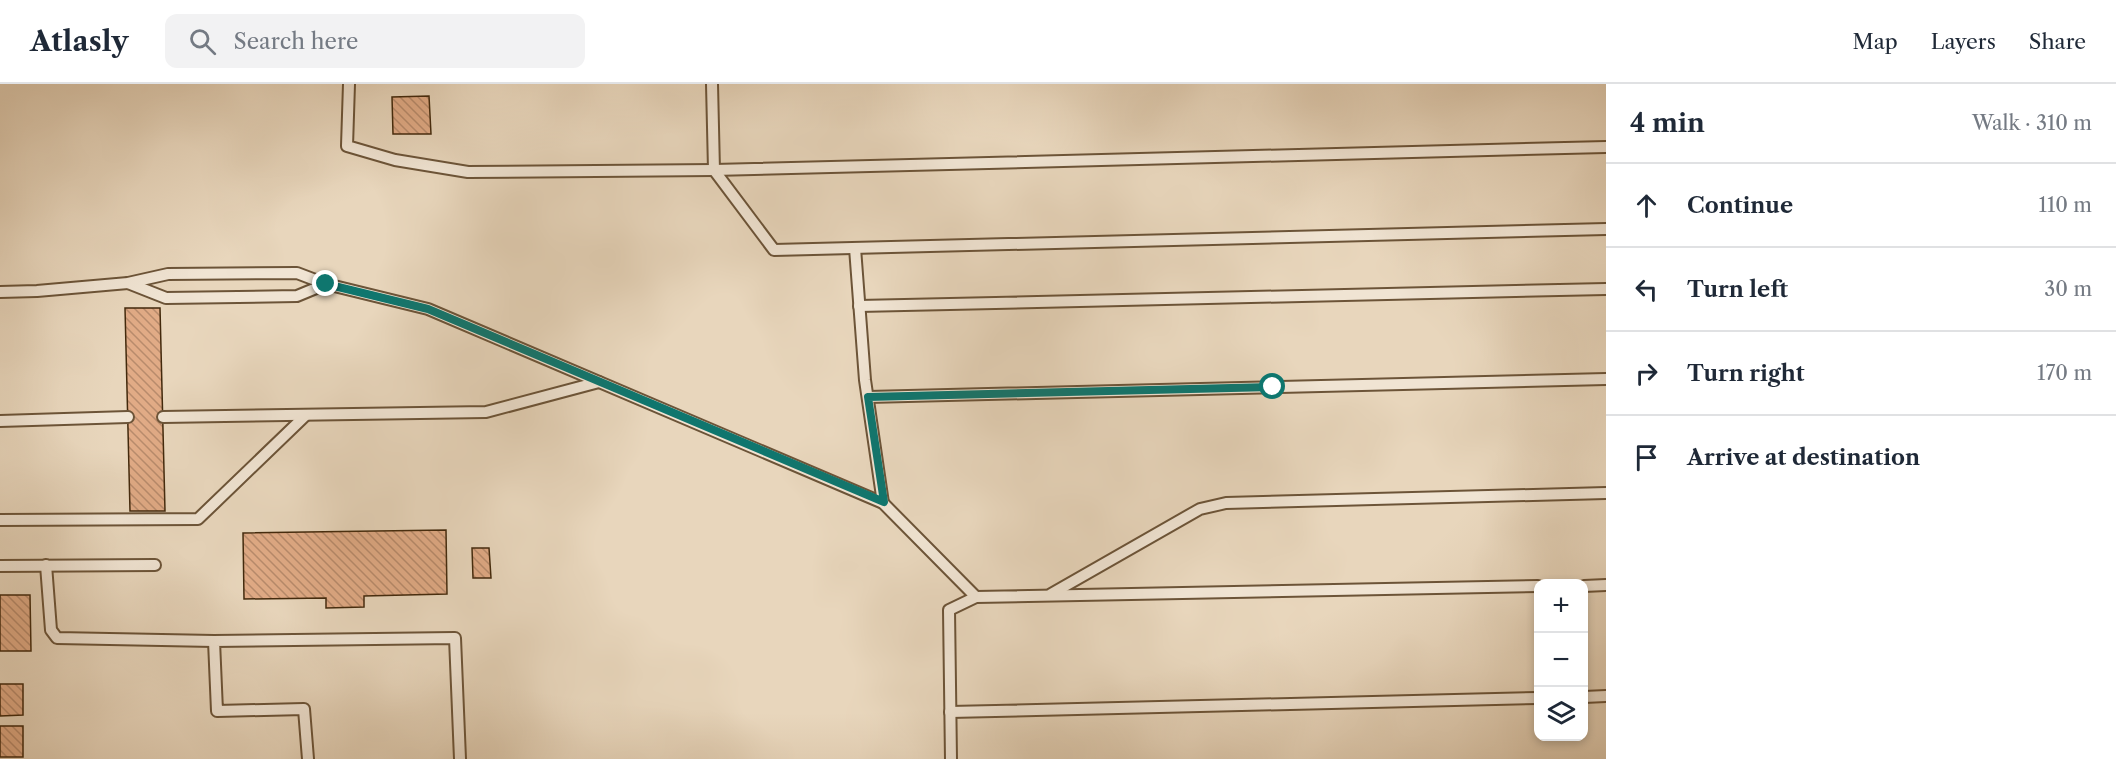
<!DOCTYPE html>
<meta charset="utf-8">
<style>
:root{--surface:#fff;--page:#f2f2f3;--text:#1f2937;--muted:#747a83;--line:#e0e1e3}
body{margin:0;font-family:"Libre Caslon Text",serif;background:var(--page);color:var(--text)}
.controls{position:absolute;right:18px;bottom:18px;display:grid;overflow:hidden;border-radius:12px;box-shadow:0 3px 9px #0003}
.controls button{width:54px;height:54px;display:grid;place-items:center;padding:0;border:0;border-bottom:2px solid var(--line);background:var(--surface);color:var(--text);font:30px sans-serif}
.stop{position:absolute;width:18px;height:18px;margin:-14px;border:4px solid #0f766e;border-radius:50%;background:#fff}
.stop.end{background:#0f766e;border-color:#fff;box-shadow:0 2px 6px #0008}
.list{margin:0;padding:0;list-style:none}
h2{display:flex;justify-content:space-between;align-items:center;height:78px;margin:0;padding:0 24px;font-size:26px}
h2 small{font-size:20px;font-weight:400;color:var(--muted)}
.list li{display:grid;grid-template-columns:39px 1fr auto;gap:18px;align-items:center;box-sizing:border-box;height:84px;padding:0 24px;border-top:2px solid var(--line)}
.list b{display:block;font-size:22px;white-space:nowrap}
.list em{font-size:20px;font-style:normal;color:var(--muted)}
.icon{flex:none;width:33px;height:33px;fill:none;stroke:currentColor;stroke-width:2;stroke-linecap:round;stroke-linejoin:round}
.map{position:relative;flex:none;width:1606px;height:675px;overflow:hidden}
header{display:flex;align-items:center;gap:36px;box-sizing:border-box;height:84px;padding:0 30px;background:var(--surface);border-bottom:2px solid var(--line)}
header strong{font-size:28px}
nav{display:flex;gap:33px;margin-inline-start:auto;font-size:21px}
.search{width:420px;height:54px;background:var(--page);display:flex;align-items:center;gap:15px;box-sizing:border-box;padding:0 21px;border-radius:12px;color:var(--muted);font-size:22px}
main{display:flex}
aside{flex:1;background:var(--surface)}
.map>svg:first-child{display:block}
.building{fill:url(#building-back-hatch);stroke:#42290c;stroke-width:1.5}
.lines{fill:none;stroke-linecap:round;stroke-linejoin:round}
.service-casing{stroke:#6c5438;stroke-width:14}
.service{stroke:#f0e4d3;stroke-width:10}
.route{stroke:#0f766e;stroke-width:8}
</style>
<header>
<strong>Atlasly</strong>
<div class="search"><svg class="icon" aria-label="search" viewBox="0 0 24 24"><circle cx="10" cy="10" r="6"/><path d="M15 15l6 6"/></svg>Search here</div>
<nav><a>Map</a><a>Layers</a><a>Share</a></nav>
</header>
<main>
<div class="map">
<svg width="1606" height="675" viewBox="0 0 1606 675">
<defs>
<pattern id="building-back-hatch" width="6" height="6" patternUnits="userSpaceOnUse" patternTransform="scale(1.5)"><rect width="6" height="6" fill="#e1ab86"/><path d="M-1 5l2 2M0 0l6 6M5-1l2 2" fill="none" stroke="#b88b6c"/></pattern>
</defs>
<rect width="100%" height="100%" fill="#e8d6bc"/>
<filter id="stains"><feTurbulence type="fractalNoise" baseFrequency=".00333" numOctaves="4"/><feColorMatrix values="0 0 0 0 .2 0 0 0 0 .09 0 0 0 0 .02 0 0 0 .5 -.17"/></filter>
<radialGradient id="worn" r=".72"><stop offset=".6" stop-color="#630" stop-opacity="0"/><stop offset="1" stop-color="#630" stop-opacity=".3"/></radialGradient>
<g class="building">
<path d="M429 12 431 50H393L392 13Z"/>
<path d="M125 224H160L165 427H130Z"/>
<path d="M446 446 447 510 364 512V523L326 524V514L244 515 243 449Z"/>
<path d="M472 464H489L491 494H473Z"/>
<path d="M0 511H30L31 567H0Z"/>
<path d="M0 600H23V631L0 632Z"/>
<rect x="0" y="642" width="23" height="31"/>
</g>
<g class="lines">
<defs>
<g id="service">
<path d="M349 0 347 62 395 76 468 88 714 86 1606 63"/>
<path d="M712 0 714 86 774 166 1606 145"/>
<path d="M855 164 865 296 883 419"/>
<path d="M128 199 166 214 297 212 326 200"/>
<path d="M0 208 37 207 128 199 168 190 297 189 326 200 428 225 883 419 976 513"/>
<path d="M859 222 1606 205"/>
<path d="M868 313 1606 295"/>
<path d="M163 333 486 328 599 298"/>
<path d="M0 337 128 333"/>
<path d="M0 436 198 435 306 331"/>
<path d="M46 481 51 546 57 554 214 557"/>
<path d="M0 482 155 481"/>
<path d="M1584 502 1606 501"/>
<path d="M1051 510 1200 425 1226 419 1606 409"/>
<path d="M1584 613 1606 612"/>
<path d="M950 628 1538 614"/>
<path d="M308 675 304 625 217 627 214 557 455 554 460 675"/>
<path d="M951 675 949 526 976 513 1538 502"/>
</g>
</defs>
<use href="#service" class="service-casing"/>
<use href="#service" class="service"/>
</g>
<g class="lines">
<path class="route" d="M326 200 428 225 884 418 868 313 1273 303"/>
</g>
<rect width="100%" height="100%" filter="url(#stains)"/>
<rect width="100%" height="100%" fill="url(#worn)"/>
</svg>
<div class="controls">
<button>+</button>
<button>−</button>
<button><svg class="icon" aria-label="layers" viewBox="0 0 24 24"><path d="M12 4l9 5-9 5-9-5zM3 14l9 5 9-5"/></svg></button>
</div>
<div class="stop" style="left:1273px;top:303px"></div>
<div class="stop end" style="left:326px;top:200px"></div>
</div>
<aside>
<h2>4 min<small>Walk · 310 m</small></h2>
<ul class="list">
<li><svg class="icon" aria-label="ahead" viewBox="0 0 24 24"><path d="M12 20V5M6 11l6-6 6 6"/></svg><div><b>Continue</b></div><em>110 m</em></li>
<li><svg class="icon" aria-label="left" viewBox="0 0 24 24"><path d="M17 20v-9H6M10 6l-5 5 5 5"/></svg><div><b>Turn left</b></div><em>30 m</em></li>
<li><svg class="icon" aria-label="right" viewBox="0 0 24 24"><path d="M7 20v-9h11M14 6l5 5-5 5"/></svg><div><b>Turn right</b></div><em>170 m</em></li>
<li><svg class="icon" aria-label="arrive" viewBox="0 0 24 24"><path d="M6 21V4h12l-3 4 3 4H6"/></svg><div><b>Arrive at destination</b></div></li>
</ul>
</aside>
</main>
